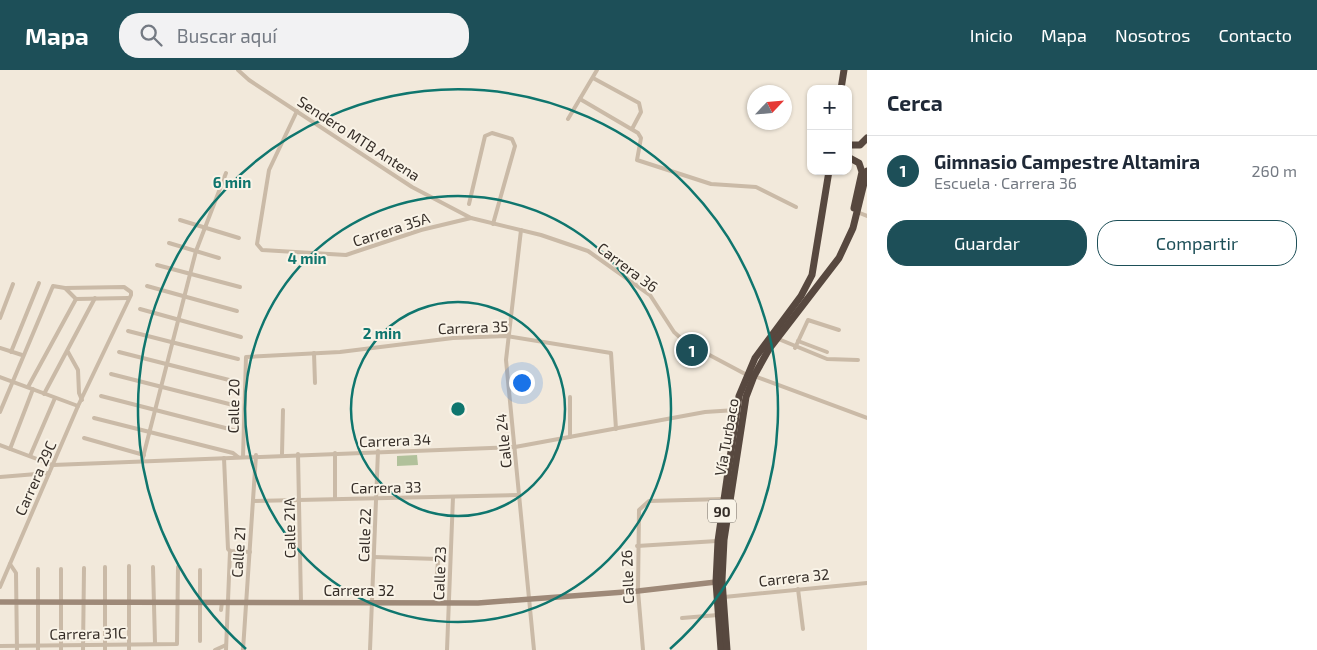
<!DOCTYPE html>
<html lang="es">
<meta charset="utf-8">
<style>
:root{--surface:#fff;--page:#f2f2f3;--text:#1f2937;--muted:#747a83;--line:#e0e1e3;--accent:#1d4f58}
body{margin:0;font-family:"Exo 2",sans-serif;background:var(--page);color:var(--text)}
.controls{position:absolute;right:15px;top:15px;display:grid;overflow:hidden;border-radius:10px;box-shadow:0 1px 4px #0004}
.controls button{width:45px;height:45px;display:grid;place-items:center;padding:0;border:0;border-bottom:1px solid var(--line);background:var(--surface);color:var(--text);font:25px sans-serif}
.compass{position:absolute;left:747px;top:15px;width:45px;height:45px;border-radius:50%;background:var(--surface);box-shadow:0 1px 4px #0004;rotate:64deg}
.you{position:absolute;left:521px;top:312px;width:18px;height:18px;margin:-12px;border:4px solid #fff;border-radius:50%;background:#1a73e8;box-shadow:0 0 0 8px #1a73e833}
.badge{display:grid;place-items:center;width:32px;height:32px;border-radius:50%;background:var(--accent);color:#fff;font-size:16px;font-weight:700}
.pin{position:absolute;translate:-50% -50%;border:2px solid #fff;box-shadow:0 1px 5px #0006}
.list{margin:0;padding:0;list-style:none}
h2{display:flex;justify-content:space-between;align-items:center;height:65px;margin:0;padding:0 20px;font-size:21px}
h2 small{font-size:16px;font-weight:400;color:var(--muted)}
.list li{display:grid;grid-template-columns:32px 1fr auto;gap:15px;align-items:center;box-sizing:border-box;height:70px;padding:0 20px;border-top:1px solid var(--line)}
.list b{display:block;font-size:19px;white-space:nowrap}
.list p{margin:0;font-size:16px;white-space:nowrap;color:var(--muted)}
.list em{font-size:16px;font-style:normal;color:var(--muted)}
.actions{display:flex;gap:10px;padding:15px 20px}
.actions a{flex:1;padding:11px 0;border:1px solid var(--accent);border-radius:20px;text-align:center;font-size:18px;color:var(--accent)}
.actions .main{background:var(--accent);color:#fff}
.icon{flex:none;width:28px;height:28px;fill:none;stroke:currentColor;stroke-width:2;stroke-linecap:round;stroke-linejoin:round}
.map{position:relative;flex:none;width:867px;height:580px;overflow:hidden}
header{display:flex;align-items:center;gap:30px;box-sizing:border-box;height:70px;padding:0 25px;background:var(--accent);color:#fff}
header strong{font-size:24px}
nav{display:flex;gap:28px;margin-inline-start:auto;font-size:18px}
.search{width:350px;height:45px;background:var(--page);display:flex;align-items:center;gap:12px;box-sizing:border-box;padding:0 18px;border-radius:20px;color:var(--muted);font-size:19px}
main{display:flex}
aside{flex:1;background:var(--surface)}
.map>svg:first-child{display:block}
.green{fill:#b1c19b}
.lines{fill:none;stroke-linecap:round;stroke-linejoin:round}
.street{stroke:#cabaa7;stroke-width:4}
.secondary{stroke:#9e8978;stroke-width:5.5}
.highway{stroke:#57483f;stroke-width:7}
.ring{fill:none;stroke:#0f766e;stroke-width:2.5}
.labels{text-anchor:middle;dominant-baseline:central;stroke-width:4;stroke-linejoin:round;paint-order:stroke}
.shield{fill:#f9f3e7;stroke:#706961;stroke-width:1}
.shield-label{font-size:14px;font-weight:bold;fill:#362e28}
.street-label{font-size:15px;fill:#362e28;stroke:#f9f3e7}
.centre{fill:#0f766e;stroke:#f9f3e7;stroke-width:2.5}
.ring-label{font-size:15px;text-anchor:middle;font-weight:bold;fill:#0f766e;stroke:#f9f3e7;stroke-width:4;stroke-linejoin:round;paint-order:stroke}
</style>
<header>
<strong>Mapa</strong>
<div class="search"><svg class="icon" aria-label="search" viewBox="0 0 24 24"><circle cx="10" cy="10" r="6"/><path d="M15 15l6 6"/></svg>Buscar aquí</div>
<nav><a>Inicio</a><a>Mapa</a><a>Nosotros</a><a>Contacto</a></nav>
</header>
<main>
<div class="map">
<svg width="867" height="580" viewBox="0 0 867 580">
<rect width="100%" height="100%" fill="#f2e9db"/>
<path class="green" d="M417 385 418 395 397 396V386Z"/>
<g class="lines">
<g class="street">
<path d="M238 0 249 10 412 117 471 148 541 165 588 181 650 225 674 262 685 272 747 305"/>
<path d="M593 8 639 33 641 42 632 59"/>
<path d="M580 29 638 63 641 68 637 90 711 114 756 117 796 137"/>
<path d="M297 41 269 100 257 174 262 180 346 185 421 160 471 148"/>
<path d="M568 49 597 0"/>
<path d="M469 134 485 66 492 63 512 69 515 76 493 154"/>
<path d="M857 142 867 146"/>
<path d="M180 150 239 168"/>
<path d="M521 160 506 290 534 580"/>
<path d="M169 173 219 188"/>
<path d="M157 195 240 217"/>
<path d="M147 216 237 241"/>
<path d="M140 239 241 267"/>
<path d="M0 248 13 214"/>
<path d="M128 261 238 289"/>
<path d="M776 268 827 289 858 290"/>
<path d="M798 271 827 282"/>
<path d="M0 278 22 285"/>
<path d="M795 278 808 250 839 260"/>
<path d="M11 282 39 213"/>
<path d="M68 282 78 300 79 323 82 330"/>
<path d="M119 282 237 312"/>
<path d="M314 283 315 313"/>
<path d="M111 304 237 336"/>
<path d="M754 306 867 348"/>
<path d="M0 307 78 336"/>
<path d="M28 317 76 229"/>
<path d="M44 324 95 228"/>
<path d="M101 326 237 361"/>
<path d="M570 327V367"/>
<path d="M0 342 53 216 65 218 76 229 128 228"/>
<path d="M94 348 233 383 238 387"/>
<path d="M84 368 144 385"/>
<path d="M0 375 53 395 515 377 705 342 736 340"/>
<path d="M10 379 33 319"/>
<path d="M282 384 283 340"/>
<path d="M298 384 301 532"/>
<path d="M30 386 55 328"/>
<path d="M243 387 246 287 340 282 453 268 507 266 611 283 616 359"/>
<path d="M224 388 228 479 230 481 250 482"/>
<path d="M142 391 196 181 226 103"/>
<path d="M0 407 49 403"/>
<path d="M335 429V383"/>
<path d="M253 431 519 425"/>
<path d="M637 476 717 471"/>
<path d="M374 487 438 489"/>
<path d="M10 494 16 503 17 580"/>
<path d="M129 496V580"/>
<path d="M105 497V580"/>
<path d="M153 497 155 573"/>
<path d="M38 499V580"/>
<path d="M437 503 439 480"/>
<path d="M0 517 78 336 131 225V222L124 217 65 218"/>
<path d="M798 519 803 559"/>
<path d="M724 527 867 513"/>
<path d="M221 540 222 532"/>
<path d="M682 548 718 545"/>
<path d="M200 571V500"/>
<path d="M0 576 177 574 178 497"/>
<path d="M61 580V499"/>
<path d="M83 580 84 498"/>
<path d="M215 580 226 575"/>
<path d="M226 580 230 481"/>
<path d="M243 580 256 385"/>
<path d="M370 580 378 381"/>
<path d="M447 580 453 427"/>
<path d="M643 580 638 521 639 440 649 431 724 429"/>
</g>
<path class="secondary" d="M0 532 478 533 638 521 716 512"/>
<g class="highway">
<path d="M841 19 844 0"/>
<path d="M848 75H860L867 68"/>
<path d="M848 87 859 93 862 102 854 138"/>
<path d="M721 580 716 512 718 471 739 326 755 288 801 226 812 205 829 101"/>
<path d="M727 580 722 510 724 470 746 327 754 306 769 279 839 188 853 158 867 101"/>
</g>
</g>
<g class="ring">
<circle cx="458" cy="339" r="107"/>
<circle cx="458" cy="339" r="213"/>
<path d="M246 579A320 320 0 1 1 670 579"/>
</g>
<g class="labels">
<rect class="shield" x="708" y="429.5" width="28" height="23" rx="4"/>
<g class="shield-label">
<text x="722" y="441">90</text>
</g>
<g class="street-label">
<text transform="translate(359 68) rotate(33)">Sendero MTB Antena</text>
<text transform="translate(391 159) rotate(-18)">Carrera 35A</text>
<text transform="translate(628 197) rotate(37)">Carrera 36</text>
<text transform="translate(473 257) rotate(-2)">Carrera 35</text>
<text transform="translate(233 336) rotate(-89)">Calle 20</text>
<text transform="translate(726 367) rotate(-80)">Vía Turbaco</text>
<text transform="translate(395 370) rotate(-2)">Carrera 34</text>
<text transform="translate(503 371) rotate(-96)">Calle 24</text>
<text transform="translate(35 408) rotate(-66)">Carrera 29C</text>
<text transform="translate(386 417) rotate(-1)">Carrera 33</text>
<text transform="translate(289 458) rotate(-91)">Calle 21A</text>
<text transform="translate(364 465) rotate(-88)">Calle 22</text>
<text transform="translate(238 482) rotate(-86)">Calle 21</text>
<text transform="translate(439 503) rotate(-88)">Calle 23</text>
<text transform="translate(627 507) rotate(-92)">Calle 26</text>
<text transform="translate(794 507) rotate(-6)">Carrera 32</text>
<text x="359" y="520">Carrera 32</text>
<text transform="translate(88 563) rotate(-1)">Carrera 31C</text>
</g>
</g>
<circle cx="458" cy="339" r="8" class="centre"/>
<g class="ring-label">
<text x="232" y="118">6 min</text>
<text x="307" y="194">4 min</text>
<text x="382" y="269">2 min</text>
</g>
</svg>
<div class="controls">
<button>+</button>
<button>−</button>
</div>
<svg class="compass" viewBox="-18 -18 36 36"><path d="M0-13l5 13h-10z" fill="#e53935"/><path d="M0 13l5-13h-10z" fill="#747a83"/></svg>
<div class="you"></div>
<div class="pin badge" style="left:692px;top:280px">1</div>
</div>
<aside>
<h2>Cerca<small></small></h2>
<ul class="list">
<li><span class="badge">1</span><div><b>Gimnasio Campestre Altamira</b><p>Escuela · Carrera 36</p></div><em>260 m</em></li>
</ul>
<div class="actions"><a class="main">Guardar</a><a>Compartir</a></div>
</aside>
</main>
